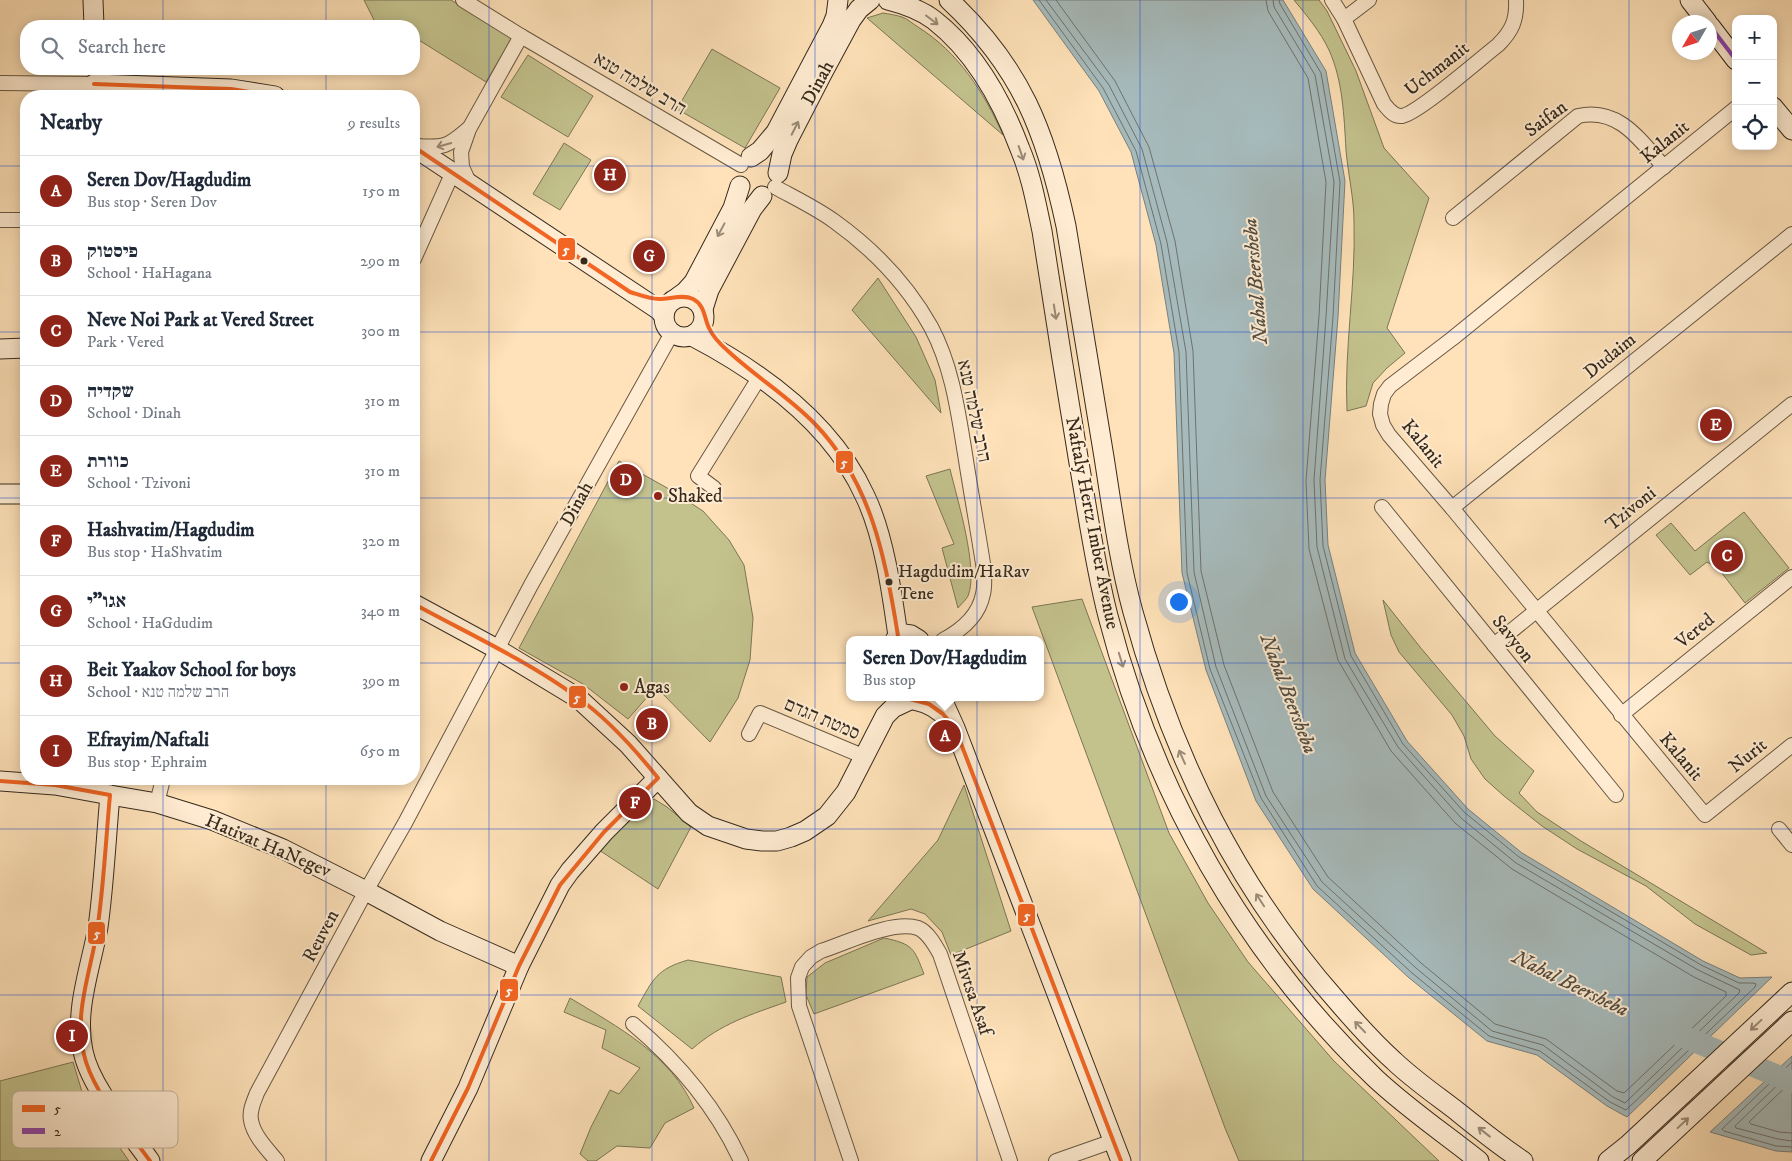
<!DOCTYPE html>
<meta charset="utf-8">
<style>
:root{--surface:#fff;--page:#f6f6f7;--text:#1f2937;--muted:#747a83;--line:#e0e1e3;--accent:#8f2418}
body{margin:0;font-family:"IM FELL DW Pica","Frank Ruhl Libre",serif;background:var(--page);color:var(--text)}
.controls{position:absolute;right:15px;top:15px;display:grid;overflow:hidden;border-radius:10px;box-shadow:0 2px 12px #0003}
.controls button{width:45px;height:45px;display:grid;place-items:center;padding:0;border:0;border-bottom:1px solid var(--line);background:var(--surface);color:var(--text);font:25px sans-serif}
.compass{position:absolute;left:1672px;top:15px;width:45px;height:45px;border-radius:50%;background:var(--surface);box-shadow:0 2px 12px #0003;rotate:231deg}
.you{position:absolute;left:1178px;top:601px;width:18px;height:18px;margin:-12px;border:4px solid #fff;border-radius:50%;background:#1a73e8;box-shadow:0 0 0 8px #1a73e833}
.badge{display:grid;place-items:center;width:32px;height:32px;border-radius:50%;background:var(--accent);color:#fff;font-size:16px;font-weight:700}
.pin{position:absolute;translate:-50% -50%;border:2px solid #fff;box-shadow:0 1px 5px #0006}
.popup{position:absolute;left:846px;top:636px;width:198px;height:65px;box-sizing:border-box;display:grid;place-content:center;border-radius:10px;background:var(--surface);filter:drop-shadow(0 1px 4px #0005);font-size:16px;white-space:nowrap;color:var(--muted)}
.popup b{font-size:19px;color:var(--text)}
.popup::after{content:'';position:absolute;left:50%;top:100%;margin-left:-10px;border:10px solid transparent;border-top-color:var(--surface)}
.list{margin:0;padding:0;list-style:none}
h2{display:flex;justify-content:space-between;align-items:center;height:65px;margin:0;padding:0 20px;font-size:21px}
h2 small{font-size:16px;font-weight:400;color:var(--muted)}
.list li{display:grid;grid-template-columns:32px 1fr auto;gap:15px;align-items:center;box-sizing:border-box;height:70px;padding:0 20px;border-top:1px solid var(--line)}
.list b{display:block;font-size:19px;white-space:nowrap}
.list p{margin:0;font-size:16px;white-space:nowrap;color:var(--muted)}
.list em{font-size:16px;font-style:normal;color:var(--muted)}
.icon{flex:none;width:28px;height:28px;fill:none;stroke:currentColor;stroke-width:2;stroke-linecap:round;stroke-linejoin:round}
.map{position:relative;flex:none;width:1792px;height:1161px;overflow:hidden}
.search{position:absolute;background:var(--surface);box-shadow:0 2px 12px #0003;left:20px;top:20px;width:400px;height:55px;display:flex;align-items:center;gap:12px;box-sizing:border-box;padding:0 18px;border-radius:20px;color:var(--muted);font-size:19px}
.panel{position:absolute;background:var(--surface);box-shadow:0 2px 12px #0003;left:20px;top:90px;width:400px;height:695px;border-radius:20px}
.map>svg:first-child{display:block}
.green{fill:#c3c28d;stroke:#7c7655}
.water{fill:#a6babb;stroke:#79807c}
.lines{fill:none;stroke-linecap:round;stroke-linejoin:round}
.shore{stroke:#6e726c;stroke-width:1}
.river{stroke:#a6babb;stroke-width:22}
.street-casing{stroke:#685844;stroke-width:16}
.secondary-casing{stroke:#362a1d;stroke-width:21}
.street{stroke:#ffecd2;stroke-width:14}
.secondary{stroke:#ffecd2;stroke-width:19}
.bus-1-casing{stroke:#ffecd2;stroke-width:8}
.bus-2-casing{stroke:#ffecd2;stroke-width:8}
.bus-1{stroke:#f26522;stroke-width:4}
.bus-2{stroke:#8e44ad;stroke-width:4}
.oneway{stroke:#9a8b78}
.grid{fill:none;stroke:#1d4ed8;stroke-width:1;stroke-opacity:0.55}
.bus-dot{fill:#362a1d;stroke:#ffecd2;stroke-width:2}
.poi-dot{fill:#8f2418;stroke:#ffecd2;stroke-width:2}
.labels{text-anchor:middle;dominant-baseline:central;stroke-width:4;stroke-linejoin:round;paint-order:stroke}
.bus-label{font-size:18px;fill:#362a1d;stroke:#ffecd2;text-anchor:start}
.street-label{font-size:19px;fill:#362a1d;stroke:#ffecd2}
.poi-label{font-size:19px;fill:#362a1d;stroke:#ffecd2;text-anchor:start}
.water-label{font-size:20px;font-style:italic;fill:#524e44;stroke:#ffecd2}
.key{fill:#ffecd2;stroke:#c3b29c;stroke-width:1}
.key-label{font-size:14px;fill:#362a1d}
.line-badge{stroke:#ffecd2;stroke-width:2}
.badge-label{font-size:14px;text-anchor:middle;font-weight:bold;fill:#fff}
</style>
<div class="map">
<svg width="1792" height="1161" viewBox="0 0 1792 1161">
<rect width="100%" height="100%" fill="#ffe2b9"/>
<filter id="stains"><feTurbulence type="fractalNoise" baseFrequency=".004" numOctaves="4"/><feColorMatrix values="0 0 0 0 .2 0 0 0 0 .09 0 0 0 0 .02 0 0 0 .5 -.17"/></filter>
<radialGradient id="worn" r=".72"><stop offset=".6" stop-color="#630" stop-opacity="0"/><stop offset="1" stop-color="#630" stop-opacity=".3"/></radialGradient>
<g class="green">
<path d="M364 0H451L512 38 486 82 414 37V26H377Z"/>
<path d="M1294 0H1319L1327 11 1356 71 1384 148 1429 198 1387 328 1405 353 1387 368 1373 383 1366 406 1347 411C1344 348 1356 285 1354 222 1354 198 1348 174 1346 150 1344 116 1343 81 1329 50 1320 31 1307 16 1294 0Z"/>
<path d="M883 13C889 14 896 15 902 17 908 19 913 24 918 27 958 52 984 92 1003 135L867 18Z"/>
<path d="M712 49 780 88 745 148 677 109Z"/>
<path d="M528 55 593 96 568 137 501 97Z"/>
<path d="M564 143 591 160 560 210 533 194Z"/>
<path d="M878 278 916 337 935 380 941 413 852 310Z"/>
<path d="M619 461 669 489 703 511 729 540 744 565 753 618 750 660 738 698 710 742 656 687 628 719 583 684 519 648Z"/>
<path d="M950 469C957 499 979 569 968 596 966 600 961 604 958 608L942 548 954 544 926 476Z"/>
<path d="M1744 512 1789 568 1745 603 1718 568 1707 562 1690 575 1656 535 1671 523 1695 551Z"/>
<path d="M1082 599 1169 833 1208 903 1248 962 1334 1061 1439 1161H1239L1225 1128 1032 607Z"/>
<path d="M1383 600 1420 647 1495 736 1534 771 1519 793 1537 812 1581 841 1767 953 1751 955 1695 924 1646 886 1577 849 1542 826 1504 796 1485 779 1471 759 1464 736 1452 715 1399 652 1391 635Z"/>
<path d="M964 785 1011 931 951 955 942 932 925 914 911 909 868 921 938 840Z"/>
<path d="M654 799 667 807 691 827 658 889 599 850 641 808Z"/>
<path d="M884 938C913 944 914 948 924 974L814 1014 806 995 807 977 825 963Z"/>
<path d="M688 960 781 977 786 1002C750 1015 722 1023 692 1049L638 1006C653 979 657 969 688 960Z"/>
<path d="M570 998C618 1027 671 1055 694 1108L665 1123 650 1148 617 1146 596 1161H588L580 1154 591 1127 610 1090 619 1094 640 1068 602 1048 606 1030 564 1012Z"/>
<path d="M73 1062 83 1095 129 1161H0V1081Z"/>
</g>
<g class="water">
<path d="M1033 0H1283L1326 71 1345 181 1338 317 1325 480 1328 545 1355 653 1407 741 1468 809 1522 853 1703 961 1740 978 1772 977 1627 1117 1607 1106 1537 1055 1487 1041 1408 977 1313 889 1256 801 1206 670 1182 573 1174 353 1156 245 1131 152 1099 91Z"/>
<path d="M1792 1056V1152L1776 1151 1710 1132Z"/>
</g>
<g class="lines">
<g class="shore">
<path d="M1039 0 1103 88 1136 151 1161 244 1179 352 1187 573 1210 669 1261 798 1317 886 1412 973 1489 1036 1540 1051 1610 1102 1626 1110 1755 987 1756 984 1753 983H1739L1701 965 1519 857 1464 812 1403 744 1351 656 1323 546 1320 480 1333 317 1340 182 1321 73 1280 4 1279 0"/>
<path d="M1046 0 1109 85 1142 149 1167 242 1186 352 1194 572 1216 667 1266 796 1322 882 1416 968 1492 1031 1543 1045 1613 1097 1625 1103 1739 993 1740 990 1698 970 1516 863 1461 818 1398 747 1345 659 1317 547 1314 480 1326 317 1334 182 1315 75 1274 7 1273 0"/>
<path d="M1056 0 1115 81 1149 147 1175 241 1193 351 1201 571 1224 665 1273 792 1328 877 1421 963 1495 1024 1546 1039 1617 1091 1624 1093 1726 996V992L1694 977 1512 869 1455 823 1391 751 1338 660 1309 549 1306 481 1319 316 1326 182 1308 78 1268 11 1266 0"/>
<path d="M1792 1062 1722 1129 1724 1131 1776 1146 1792 1147"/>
<path d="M1792 1071 1735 1126 1736 1128 1778 1139 1792 1141"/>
<path d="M1792 1081 1749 1122 1751 1124 1779 1132 1792 1133"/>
</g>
<path class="river" d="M1675 1033 1792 1082"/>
<defs>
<g id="street">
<path d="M463 0 521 36"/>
<path d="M1332 0 1344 19 1384 104C1389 110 1394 117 1402 116 1419 113 1481 58 1498 45 1512 31 1517 20 1516 0"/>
<path d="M1344 19 1369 0"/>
<path d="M0 83 94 84"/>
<path d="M1736 108 1453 338 1390 386 1384 394 1381 404 1380 414 1383 425 1389 435 1452 508 1705 815 1792 745"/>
<path d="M414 146C443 147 445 149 468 129"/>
<path d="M471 183 468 180 462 167 461 152 469 129 521 36 741 165"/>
<path d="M775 187C795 198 816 208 834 221 873 249 907 284 931 327 952 366 958 411 965 454 971 493 978 531 984 570 984 577 985 586 983 594 979 615 962 630 943 640"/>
<path d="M1453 218 1578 116C1619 107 1640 140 1664 167"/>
<path d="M0 220H26"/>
<path d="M414 259 452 174"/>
<path d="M714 488 698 476 759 378"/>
<path d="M1382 507 1616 795"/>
<path d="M1452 508 1792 234"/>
<path d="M1494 645 1792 404"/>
<path d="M1621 715 1792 577"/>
<path d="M749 734 760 713 865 757"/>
<path d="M157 803 163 779"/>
<path d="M1779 829 1792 845"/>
<path d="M633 1024C678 1062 716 1107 741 1161"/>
<path d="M277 1161C268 1150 253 1135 251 1120 249 1111 254 1101 257 1093L366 891 405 823 531 585 672 333"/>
<path d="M851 1161 799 1006 798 978 802 967 811 957 821 951C846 943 892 920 918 928 928 932 935 945 940 954L1010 1161"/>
<path d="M1056 1161 1113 1141"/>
</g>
<g id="secondary">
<path d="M93 0 94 26"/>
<path d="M888 0C904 4 921 10 934 20 975 52 1002 101 1020 149 1031 175 1036 203 1042 231 1054 308 1066 386 1079 463 1088 514 1095 566 1108 616 1153 791 1244 952 1375 1078 1407 1108 1445 1134 1479 1161"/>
<path d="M949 0C1021 67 1046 132 1066 226 1079 303 1091 380 1104 457 1112 508 1119 561 1133 612 1173 758 1237 888 1338 1002 1356 1023 1374 1043 1394 1061 1414 1080 1436 1095 1458 1112 1479 1129 1500 1146 1523 1161"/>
<path d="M1690 0 1707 22"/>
<path d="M1710 26 1736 60"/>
<path d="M94 84 231 89 275 96"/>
<path d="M1773 107 1792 130"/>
<path d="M414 147 659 310 664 316"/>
<path d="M751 157 760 151 776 132 832 26 836 16 838 0"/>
<path d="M778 173 782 154 788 140 822 74 851 20 859 9 870 0"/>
<circle cx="684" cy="317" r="20"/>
<path d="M678 297 685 292 694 282 733 208 740 186"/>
<path d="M703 309 709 290 752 209 762 196"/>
<path d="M692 336C761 372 832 423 865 496 884 535 892 593 898 636"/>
<path d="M0 349 26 348"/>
<path d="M0 494H26"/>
<path d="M414 604 497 649 578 698 628 744 689 813 708 826 746 839 762 841H777L791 837 805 831 827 816 846 792 885 716 893 708 910 700"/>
<path d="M895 640 904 634 911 635 919 640"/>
<path d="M941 697 955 728 1121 1161"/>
<path d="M914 700C928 703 939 708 948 720"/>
<path d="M0 781 55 785 110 795 157 803 212 820 283 849 366 891 440 931 519 966"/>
<path d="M110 795C106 839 104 884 98 927 91 967 74 1010 83 1051 90 1087 129 1131 150 1161"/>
<path d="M431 1161 468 1088 519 966 560 885 570 871 604 832 658 778"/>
<path d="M1608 1161 1628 1145 1792 992"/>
<path d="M1642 1161 1792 1021"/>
</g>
</defs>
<use href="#street" class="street-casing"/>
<use href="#secondary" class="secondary-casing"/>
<use href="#street" class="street"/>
<use href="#secondary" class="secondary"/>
<defs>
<g id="bus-1">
<path d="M94 84 231 89 275 96"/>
<path d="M414 147 630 292C640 295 649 299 659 299 670 299 683 294 693 299 705 305 704 318 709 328 713 337 721 345 728 351 756 377 789 397 815 424 871 482 886 559 898 636"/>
<path d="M414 604C469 634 526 660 577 697 608 719 634 748 658 778L604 832 560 885 519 966 468 1088 431 1161"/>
<path d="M902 697 929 704 943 714 955 728 1121 1161"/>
<path d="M0 781 55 785 110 795C106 838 104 881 98 924 92 971 71 1015 86 1062 98 1099 128 1130 150 1161"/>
</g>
<path id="bus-2" d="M1710 26 1736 60"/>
</defs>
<use href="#bus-1" class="bus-1-casing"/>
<use href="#bus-2" class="bus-2-casing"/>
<use href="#bus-1" class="bus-1"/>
<use href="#bus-2" class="bus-2"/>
</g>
<defs><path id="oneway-shaft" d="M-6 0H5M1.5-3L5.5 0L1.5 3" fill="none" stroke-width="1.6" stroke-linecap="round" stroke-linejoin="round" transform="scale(1.25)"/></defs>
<g class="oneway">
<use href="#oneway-shaft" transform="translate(932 20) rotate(37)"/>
<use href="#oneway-shaft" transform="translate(795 128) rotate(-63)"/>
<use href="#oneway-shaft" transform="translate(444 145) rotate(164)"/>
<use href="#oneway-shaft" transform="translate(1021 153) rotate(71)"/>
<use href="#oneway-shaft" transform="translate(721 230) rotate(118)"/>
<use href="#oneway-shaft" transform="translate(1055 312) rotate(81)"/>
<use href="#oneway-shaft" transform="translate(1121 660) rotate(73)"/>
<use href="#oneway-shaft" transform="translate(1182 757) rotate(-114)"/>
<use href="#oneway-shaft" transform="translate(1260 900) rotate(-123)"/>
<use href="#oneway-shaft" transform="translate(1756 1025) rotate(137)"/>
<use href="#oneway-shaft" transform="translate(1360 1027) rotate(-134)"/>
<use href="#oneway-shaft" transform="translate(1683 1123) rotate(-43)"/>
<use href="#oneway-shaft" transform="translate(1484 1132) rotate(-142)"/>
</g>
<path class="grid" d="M163 0V26M326 0V26M489 0V1161M652 0V1161M815 0V1161M977 0V1161M1140 0V1161M1303 0V1161M1466 0V1161M1629 0V1161M163 69V96M326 69V96M0 166H26M414 166H1792M0 332H26M414 332H1792M0 498H26M414 498H1792M0 663H26M414 663H1792M163 779V1161M326 779V1161M0 829H1792M0 995H1792"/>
<g class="bus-dot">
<circle cx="584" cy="261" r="4.5"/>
<circle cx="889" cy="582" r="4.5"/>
</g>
<g class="poi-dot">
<circle cx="658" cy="496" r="5"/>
<circle cx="624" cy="687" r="5"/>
</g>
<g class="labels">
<g class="bus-label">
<text x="898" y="572">Hagdudim/HaRav<tspan x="898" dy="22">Tene</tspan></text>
</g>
<g class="street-label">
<text transform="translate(1437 69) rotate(-38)">Uchmanit</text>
<text transform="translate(818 83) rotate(-62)">Dinah</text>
<text transform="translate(640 84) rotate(31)">הרב שלמה טנא</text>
<text transform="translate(1546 119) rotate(-37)">Saifan</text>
<text transform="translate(1665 142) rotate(-39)">Kalanit</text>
<text transform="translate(1610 356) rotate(-39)">Dudaim</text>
<text transform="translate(974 411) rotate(78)">הרב שלמה טנא</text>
<text transform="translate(1423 444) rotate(51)">Kalanit</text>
<text transform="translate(577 504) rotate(-61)">Dinah</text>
<text transform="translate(1631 509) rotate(-39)">Tzivoni</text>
<text transform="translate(1092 523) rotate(79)">Naftaly Hertz Imber Avenue</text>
<text transform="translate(1695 631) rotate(-39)">Vered</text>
<text transform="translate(1513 639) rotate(51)">Savyon</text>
<text transform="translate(822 719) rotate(23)">סמטת הגדם</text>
<text transform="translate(1748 756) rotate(-39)">Nurit</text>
<text transform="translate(1681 757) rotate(50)">Kalanit</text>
<text transform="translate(268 846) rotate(23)">Hativat HaNegev</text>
<text transform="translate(321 936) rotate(-62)">Reuven</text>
<text transform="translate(972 993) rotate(71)">Mivtsa Asaf</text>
</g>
<g class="poi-label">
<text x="668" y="496">Shaked</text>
<text x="634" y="687">Agas</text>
</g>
<g class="water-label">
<text transform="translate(1256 281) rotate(-95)">Nahal Beersheba</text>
<text transform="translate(1288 694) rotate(69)">Nahal Beersheba</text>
<text transform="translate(1570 984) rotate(26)">Nahal Beersheba</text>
</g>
</g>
<rect x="12" y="1091" width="166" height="57" rx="8" class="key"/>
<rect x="22" y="1105" width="23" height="7" fill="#f26522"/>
<rect x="22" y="1128" width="23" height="6" fill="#8e44ad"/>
<g class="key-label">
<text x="54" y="1113">5</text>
<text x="54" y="1136">2</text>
</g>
<g class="line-badge">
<rect x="557" y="237" width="19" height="24" rx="5" fill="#f26522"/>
<rect x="835" y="450" width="19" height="24" rx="5" fill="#f26522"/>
<rect x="568" y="685" width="19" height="24" rx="5" fill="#f26522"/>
<rect x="1017" y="903" width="19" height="24" rx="5" fill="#f26522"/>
<rect x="87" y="921" width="19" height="24" rx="5" fill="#f26522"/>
<rect x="499" y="978" width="20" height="24" rx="5" fill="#f26522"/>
</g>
<g class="badge-label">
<text x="566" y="254">5</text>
<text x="844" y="467">5</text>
<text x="577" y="702">5</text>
<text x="1027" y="920">5</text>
<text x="97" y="938">5</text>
<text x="509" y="995">5</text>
</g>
<rect width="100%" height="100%" filter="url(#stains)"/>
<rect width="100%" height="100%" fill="url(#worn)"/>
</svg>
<div class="controls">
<button>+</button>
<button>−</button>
<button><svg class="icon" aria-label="locate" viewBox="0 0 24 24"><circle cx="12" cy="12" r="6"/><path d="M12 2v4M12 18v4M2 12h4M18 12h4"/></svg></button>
</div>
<svg class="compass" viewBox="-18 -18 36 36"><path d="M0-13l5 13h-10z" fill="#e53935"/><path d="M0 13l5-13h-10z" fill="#747a83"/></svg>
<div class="you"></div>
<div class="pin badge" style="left:945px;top:736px">A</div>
<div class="popup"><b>Seren Dov/Hagdudim</b>Bus stop</div>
<div class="pin badge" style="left:652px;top:724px">B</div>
<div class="pin badge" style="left:1727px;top:556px">C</div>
<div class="pin badge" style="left:626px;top:480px">D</div>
<div class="pin badge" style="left:1716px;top:425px">E</div>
<div class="pin badge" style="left:635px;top:803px">F</div>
<div class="pin badge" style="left:649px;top:256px">G</div>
<div class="pin badge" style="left:610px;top:175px">H</div>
<div class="pin badge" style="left:72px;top:1036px">I</div>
<div class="search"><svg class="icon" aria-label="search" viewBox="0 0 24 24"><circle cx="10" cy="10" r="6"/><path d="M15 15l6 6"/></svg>Search here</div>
<section class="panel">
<h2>Nearby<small>9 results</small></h2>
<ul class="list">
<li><span class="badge">A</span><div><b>Seren Dov/Hagdudim</b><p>Bus stop · Seren Dov</p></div><em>150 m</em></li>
<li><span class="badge">B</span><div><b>פיסטוק</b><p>School · HaHagana</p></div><em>290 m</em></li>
<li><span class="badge">C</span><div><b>Neve Noi Park at Vered Street</b><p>Park · Vered</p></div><em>300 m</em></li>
<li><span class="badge">D</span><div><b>שקדיה</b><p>School · Dinah</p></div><em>310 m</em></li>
<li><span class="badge">E</span><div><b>כוורת</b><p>School · Tzivoni</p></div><em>310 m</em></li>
<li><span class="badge">F</span><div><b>Hashvatim/Hagdudim</b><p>Bus stop · HaShvatim</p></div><em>320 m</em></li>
<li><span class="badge">G</span><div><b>אגו&quot;י</b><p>School · HaGdudim</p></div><em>340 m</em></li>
<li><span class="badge">H</span><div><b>Beit Yaakov School for boys</b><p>School · הרב שלמה טנא</p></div><em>390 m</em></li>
<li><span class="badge">I</span><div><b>Efrayim/Naftali</b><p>Bus stop · Ephraim</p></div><em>650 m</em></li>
</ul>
</section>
</div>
